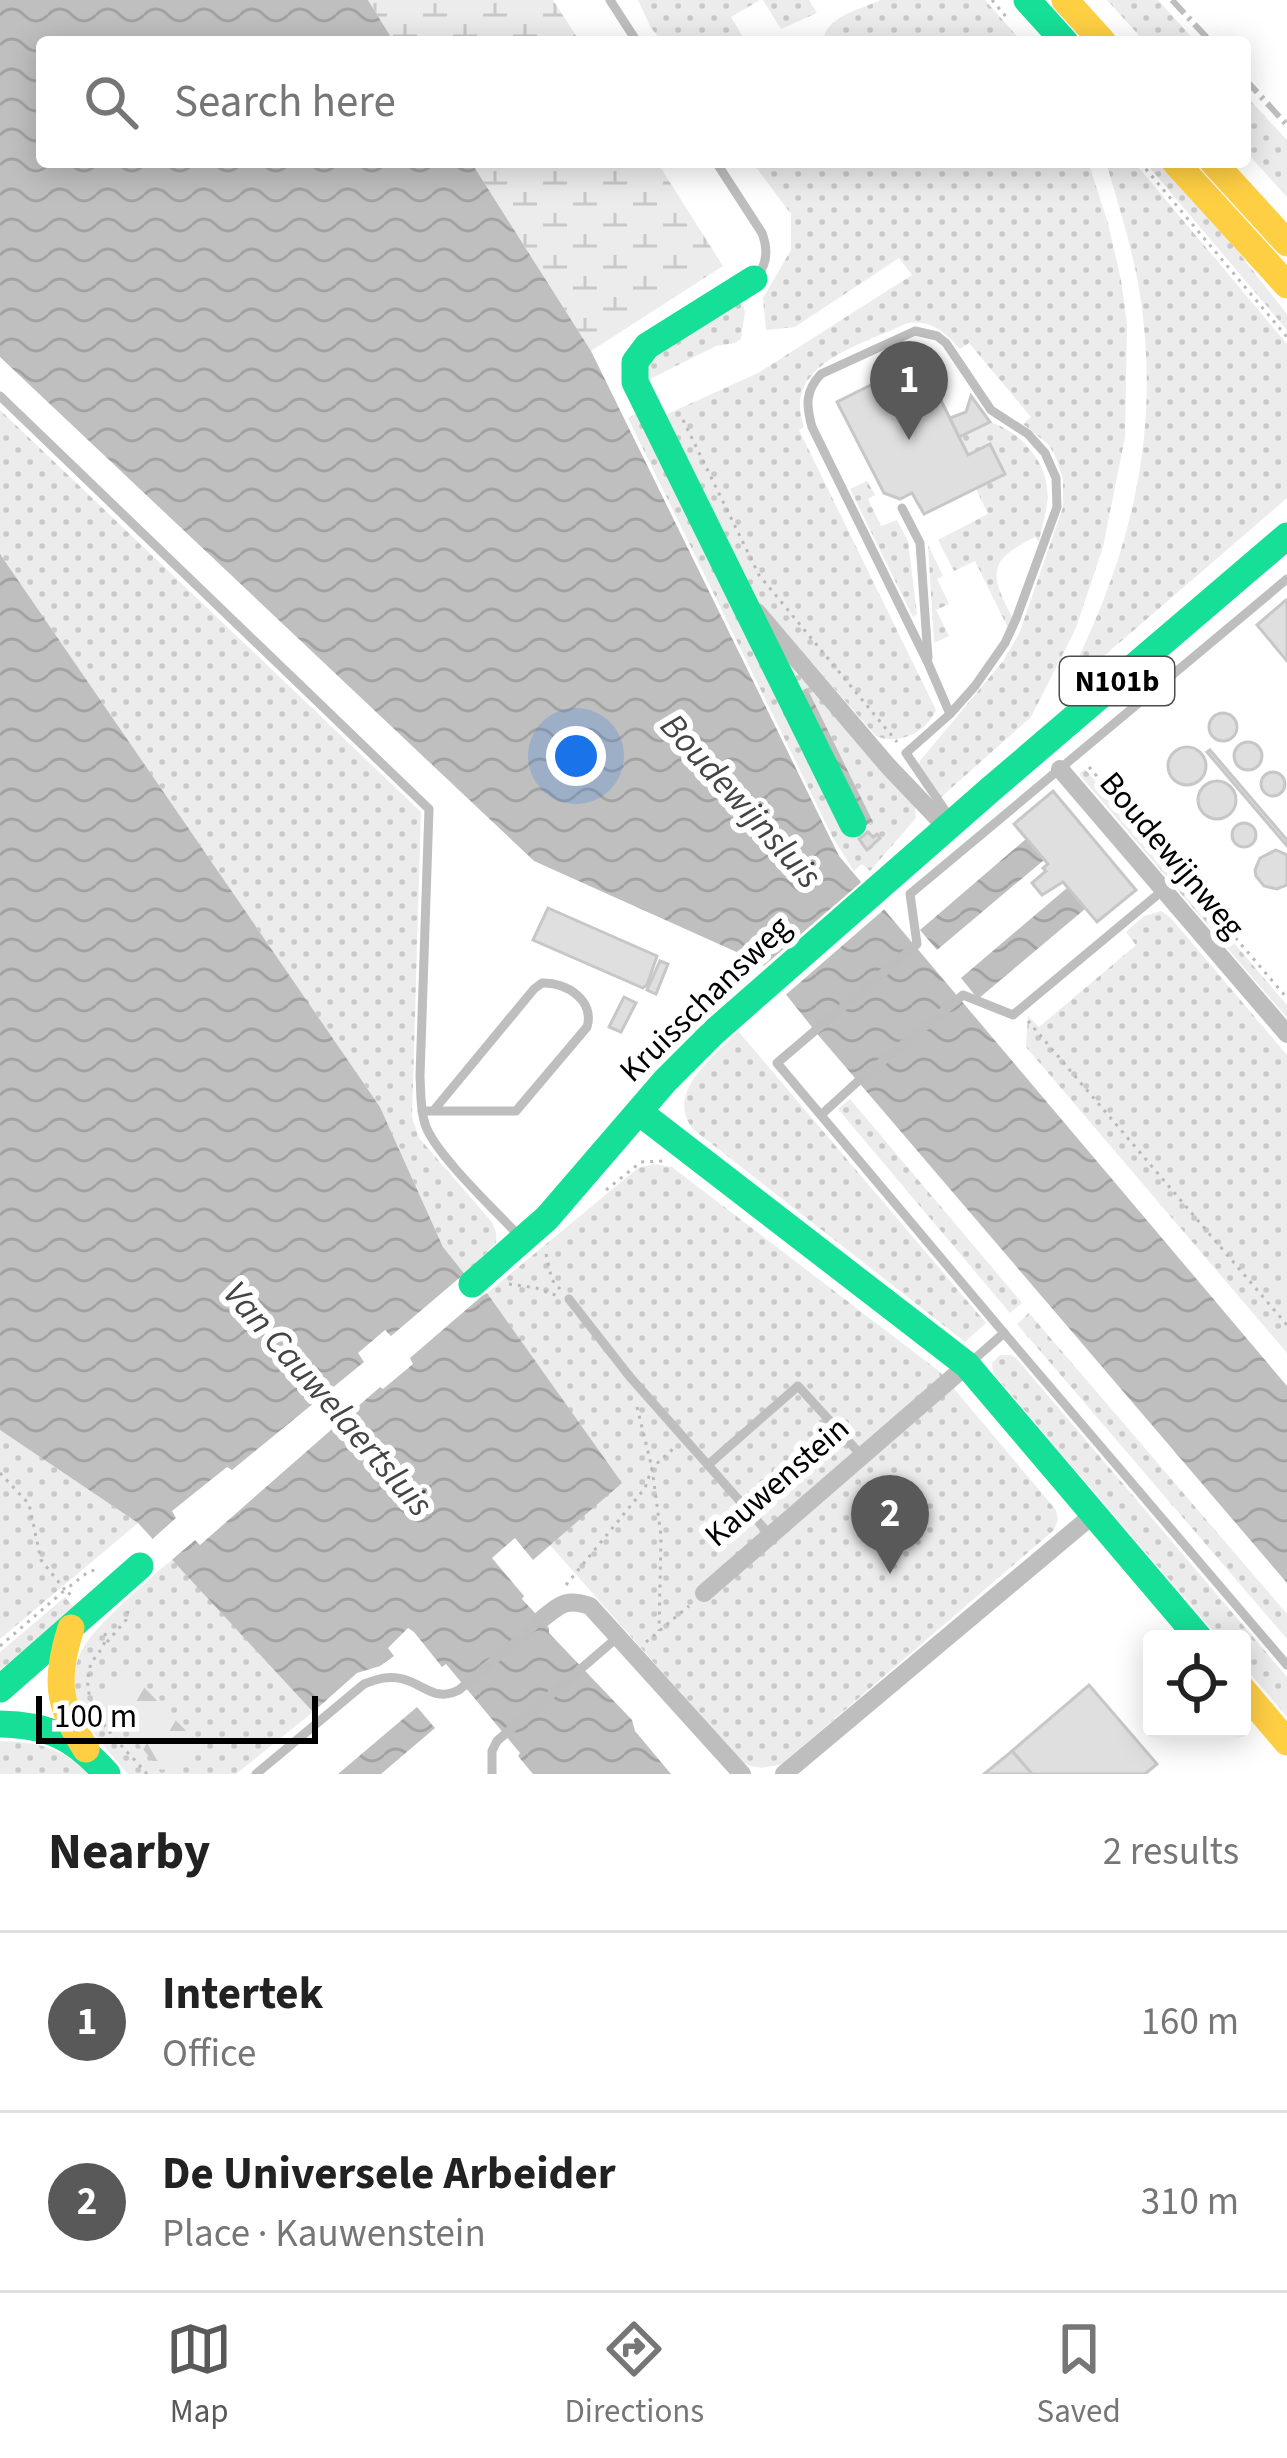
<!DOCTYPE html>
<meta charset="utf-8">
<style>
:root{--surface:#fff;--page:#f6f6f6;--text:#222;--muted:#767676;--line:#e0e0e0;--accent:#595959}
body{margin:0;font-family:"Source Sans 3",sans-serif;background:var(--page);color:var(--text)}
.controls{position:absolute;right:36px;bottom:36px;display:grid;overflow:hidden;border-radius:12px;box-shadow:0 6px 30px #0003}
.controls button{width:108px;height:108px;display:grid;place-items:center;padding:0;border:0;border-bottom:3px solid var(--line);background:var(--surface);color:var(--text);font:60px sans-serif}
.scale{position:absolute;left:36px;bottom:30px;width:282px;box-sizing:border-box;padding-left:12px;border:6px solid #000;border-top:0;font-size:33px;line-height:42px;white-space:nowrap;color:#000;-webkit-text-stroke:9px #fff;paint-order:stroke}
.you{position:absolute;left:576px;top:756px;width:42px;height:42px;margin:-30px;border:9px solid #fff;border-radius:50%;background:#1a73e8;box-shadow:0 0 0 18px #1a73e833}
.badge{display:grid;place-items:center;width:78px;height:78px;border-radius:50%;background:var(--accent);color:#fff;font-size:39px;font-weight:700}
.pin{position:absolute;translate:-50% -99px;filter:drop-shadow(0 3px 6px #0008)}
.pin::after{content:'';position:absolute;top:63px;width:42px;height:36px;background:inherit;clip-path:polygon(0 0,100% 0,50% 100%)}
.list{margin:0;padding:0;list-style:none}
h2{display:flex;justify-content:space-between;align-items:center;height:156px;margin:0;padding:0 48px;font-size:51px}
h2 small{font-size:39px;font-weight:400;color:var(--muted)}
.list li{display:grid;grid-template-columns:78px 1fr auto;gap:36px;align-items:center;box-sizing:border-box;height:180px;padding:0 48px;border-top:3px solid var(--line)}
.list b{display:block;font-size:45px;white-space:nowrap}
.list p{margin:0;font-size:39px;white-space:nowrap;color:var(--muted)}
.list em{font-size:39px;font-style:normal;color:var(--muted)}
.icon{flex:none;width:66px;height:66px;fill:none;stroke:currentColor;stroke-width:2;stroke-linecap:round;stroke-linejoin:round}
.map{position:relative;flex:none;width:1287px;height:1774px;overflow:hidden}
.search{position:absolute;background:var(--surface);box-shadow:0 6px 30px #0003;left:36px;right:36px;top:36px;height:132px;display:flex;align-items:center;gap:30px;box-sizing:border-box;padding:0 42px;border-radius:12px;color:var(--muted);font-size:45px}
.sheet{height:516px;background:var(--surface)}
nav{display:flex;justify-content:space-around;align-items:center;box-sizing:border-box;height:168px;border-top:3px solid var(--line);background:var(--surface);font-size:33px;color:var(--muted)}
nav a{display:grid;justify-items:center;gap:6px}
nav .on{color:var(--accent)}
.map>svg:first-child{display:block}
.grass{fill:url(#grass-dots)}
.forest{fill:url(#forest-firs)}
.wetland{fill:url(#wetland-marsh)}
.water{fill:url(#water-waves)}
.pier{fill:#fff}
.building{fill:#dfdfdf;stroke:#c7c7c7;stroke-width:3}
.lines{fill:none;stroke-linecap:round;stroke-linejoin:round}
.path{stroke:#b9b9b9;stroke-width:3;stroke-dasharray:3 6;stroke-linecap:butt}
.lane{stroke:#bebebe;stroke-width:9}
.street{stroke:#bebebe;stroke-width:18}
.fast{stroke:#16e098;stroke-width:27}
.slow{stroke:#ffcf43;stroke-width:27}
.rail{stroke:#bebebe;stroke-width:6;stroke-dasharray:18 6 3 6;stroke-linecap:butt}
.labels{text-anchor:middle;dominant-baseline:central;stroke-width:12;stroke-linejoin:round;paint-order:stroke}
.shield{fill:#fff;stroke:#4c4c4c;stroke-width:3}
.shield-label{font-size:30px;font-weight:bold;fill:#000}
.street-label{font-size:33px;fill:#000;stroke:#fff}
.water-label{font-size:36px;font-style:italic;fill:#444;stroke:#fff}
</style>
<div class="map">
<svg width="1287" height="1774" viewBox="0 0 1287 1774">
<defs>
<pattern id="grass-dots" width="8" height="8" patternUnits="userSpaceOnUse" patternTransform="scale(3)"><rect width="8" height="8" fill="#ececec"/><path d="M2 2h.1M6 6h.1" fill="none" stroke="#c9c9c9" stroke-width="1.8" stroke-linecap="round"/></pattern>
<pattern id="forest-firs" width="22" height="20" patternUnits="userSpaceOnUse" patternTransform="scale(3)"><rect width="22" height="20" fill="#ececec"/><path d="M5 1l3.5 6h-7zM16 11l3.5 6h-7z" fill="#c9c9c9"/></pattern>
<pattern id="wetland-marsh" width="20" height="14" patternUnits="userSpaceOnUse" patternTransform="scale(3)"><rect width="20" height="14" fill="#ececec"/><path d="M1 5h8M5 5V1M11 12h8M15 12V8" fill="none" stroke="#c9c9c9"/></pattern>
<pattern id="water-waves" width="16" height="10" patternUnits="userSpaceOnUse" patternTransform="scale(3)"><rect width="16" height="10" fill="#bfbfbf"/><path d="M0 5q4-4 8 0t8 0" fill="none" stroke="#a2a2a2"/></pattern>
</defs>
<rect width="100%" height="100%" fill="#fff"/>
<g class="grass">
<path d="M638 0H760L731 17 746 42H662L650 26Z"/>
<path d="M763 0H809L817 13 781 29Z"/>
<path d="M881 0H985L1022 42H823C825 16 860 10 881 0Z"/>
<path d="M1107 0H1158L1196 42H1145Z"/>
<path d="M1245 95 1287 140V197L1245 151Z"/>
<path d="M752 162H1088L1108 223 1121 280 1127 323 1125 437 1103 547 1076 628 1031 717 940 798C922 794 915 778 920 761L1003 661 1019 634 1063 507V479L1056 458 1049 445 1023 424 1031 417 969 343 960 349C945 332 929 318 905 324 862 345 781 364 804 427L799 430 936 710C927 732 898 746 876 736L750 592 663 416 758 373 912 275 899 258 795 327 766 330 763 298 791 250V214Z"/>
<path d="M1106 162H1134L1287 344V498L1061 693C1131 558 1165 430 1137 277 1129 238 1117 200 1106 162Z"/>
<path d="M1145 162H1157L1228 239 1287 314V330Z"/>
<path d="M739 303 743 304 745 312 741 339 735 343 716 346 646 381 647 358Z"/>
<path d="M0 410 421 812 412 1117 419 1138 492 1222 496 1233V1243L464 1275 443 1247 380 1107 0 554Z"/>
<path d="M641 411 852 833 872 823 797 693 785 656 915 806 916 818 870 871 862 864 854 871 833 838 628 418Z"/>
<path d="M990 422C1023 432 1052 467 1047 503 1046 516 1041 529 1039 542L1035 537C989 560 988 572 1012 617L1008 628 975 561 954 571 938 540 988 514 976 489 1004 472 990 445 968 455 959 437Z"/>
<path d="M867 481 875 495 868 499 881 526 897 520 908 541 917 614 913 617 850 489Z"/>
<path d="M928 545 943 576 937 579 949 604 936 610 949 636 934 643Z"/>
<path d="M1085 769 1287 1005V1018L1079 774Z"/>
<path d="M1161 911 1170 917 1287 1055V1353L1026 1047 1028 1016 1039 1027 1136 945 1126 932 1144 916Z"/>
<path d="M738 1031 986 1323 965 1342 694 1130C663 1093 714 1057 738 1031Z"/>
<path d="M850 1099 1022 1303 1010 1313 838 1109Z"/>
<path d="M654 1164 672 1167 940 1372 1056 1510 1058 1520 1054 1530 782 1764C766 1768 755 1770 741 1761L550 1545 621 1483 487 1293 638 1168Z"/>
<path d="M1029 1313 1287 1614V1639L1017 1324Z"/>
<path d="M1000 1355H1011L1016 1358 1287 1677V1717L1242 1664V1639H1220L993 1373 992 1363Z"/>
<path d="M0 1430 138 1523 0 1639Z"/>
<path d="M172 1559 313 1712 236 1774H128C110 1753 90 1733 79 1707 72 1691 73 1667 81 1652 94 1625 149 1580 172 1559Z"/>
<path d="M65 1597 74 1608 0 1670V1652Z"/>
<path d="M0 1741C42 1742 59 1748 91 1774H0Z"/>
</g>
<path class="forest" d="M123 1679 137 1680 192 1737C199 1760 183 1774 159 1769L108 1706C105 1691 111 1686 123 1679Z"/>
<g class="wetland">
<path d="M368 0H553L580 42H394Z"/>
<path d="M471 162H657L723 266 591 351Z"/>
</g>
<g class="water">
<path d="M0 0H368L394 42H42V162H471L591 351 839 856 1287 1386V1583L819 1036 761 963 534 861 0 357Z"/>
<path d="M0 554 380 1107 443 1247 482 1296 487 1293 622 1483 533 1560 515 1538 492 1558 524 1596 522 1599 549 1628V1633L632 1720 635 1731 671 1774H533L518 1756 520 1753 446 1664 442 1667 414 1632 408 1628 388 1648 394 1656 380 1666 357 1673 313 1712 138 1523 0 1430Z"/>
<path d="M807 688 873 822 863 827 798 693Z"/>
<path d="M1026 839 1044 860 937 950 920 930Z"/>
<path d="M1067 888 1085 909 978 999 961 978Z"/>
<path d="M417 1707 435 1728 381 1774H338Z"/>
</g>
<g class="pier">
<path d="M865 879 888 906 782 998 759 970Z"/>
<path d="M464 1274 482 1296 410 1358 413 1364 383 1389 380 1387 200 1545 195 1540 167 1564 148 1543 176 1518 172 1511 227 1467 232 1470 364 1362 358 1353 385 1330 391 1336Z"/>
</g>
<g class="building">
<path d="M921 360 968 455 990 444 1005 474 924 514 912 493 900 499 884 493 837 402Z"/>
<path d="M971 396 990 422 959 437 950 418 966 412Z"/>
<path d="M1286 600 1287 601V661L1257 625Z"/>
<circle cx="1223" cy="727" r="14"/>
<circle cx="1248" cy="756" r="14"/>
<circle cx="1187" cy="766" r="19"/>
<path d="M1210 750 1287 840V846L1207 752Z"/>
<circle cx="1273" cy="784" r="12"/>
<circle cx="1217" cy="800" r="19"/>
<path d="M1053 791 1136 890 1097 922 1063 882 1042 895 1032 883 1046 871 1043 868 1048 864 1014 824Z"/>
<circle cx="1244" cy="835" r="12"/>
<path d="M868 832 873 837 877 834 880 838 867 850 859 839Z"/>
<path d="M1276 850 1287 855V885L1277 889 1264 886 1256 876 1255 870 1260 858Z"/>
<path d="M548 908 657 956 647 985 643 988 533 940Z"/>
<path d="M660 961 668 964 656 994 647 990Z"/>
<path d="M624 997 636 1003 621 1032 609 1027Z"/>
<path d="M1089 1685 1157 1764 1145 1774H1032L1012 1751Z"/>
<path d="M1012 1751 1032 1774H984Z"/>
</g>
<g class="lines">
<g class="path">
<path d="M992 0 1008 19"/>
<path d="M1140 162 1287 337"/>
<path d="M683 420 759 575 897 742"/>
<path d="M1089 767 1287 998"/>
<path d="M1028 1021 1287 1325"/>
<path d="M606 1190 641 1162 664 1161"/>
<path d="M546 1254 552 1280 560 1289"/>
<path d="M509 1284 536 1288 558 1296"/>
<path d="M637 1407 652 1468 661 1536 659 1631"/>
<path d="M0 1473 29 1504 41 1560 65 1590 88 1572 98 1569"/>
<path d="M566 1585 645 1488 652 1468 674 1448"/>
<path d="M105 1633C107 1649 95 1653 90 1667 77 1709 123 1745 147 1774"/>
<path d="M107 1642 126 1620 128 1611"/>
<path d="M646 1642 689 1606"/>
<path d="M0 1646 65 1590 71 1595"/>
</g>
<g class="lane">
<path d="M610 0 637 42"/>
<path d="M716 162 762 233C768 249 768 264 756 277"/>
<path d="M0 396 429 809 420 1076C421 1092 420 1109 425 1124 434 1153 496 1211 519 1236"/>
<path d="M902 508 920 543 928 658"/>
<path d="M950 714 928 663 812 427C806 405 805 391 821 374L915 331 937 336 946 343 991 410 1028 434 1045 453 1056 478 1057 507 1016 619 1005 643 975 686 950 714 906 753 951 819"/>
<path d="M422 1111H516L587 1027C595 1001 567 982 542 983L534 989 434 1110"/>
<path d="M821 1115 856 1083 963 995 1013 1015 1162 891"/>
<path d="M569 1299 630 1377 770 1535"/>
<path d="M1004 1333 1287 1665"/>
<path d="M971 1362 1004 1333 777 1063 917 944 910 894 1287 579"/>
<path d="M708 1465 798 1386 862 1456"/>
<path d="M256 1774 364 1684C377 1679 389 1675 403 1679 425 1685 435 1702 459 1690L542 1619"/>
<path d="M492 1774V1751L497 1741 619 1636"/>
</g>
<g class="street">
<path d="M757 612 888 766 948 829"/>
<path d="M1060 769 1287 1034"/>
<path d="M704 1593 967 1365"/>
<path d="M542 1619C561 1604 566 1598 590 1606L742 1774"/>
<path d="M784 1774 1094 1514"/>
</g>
<g class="fast">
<path d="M1027 0 1065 42"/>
<path d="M754 279 647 346 635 362V382L853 824"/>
<path d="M639 1112 967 1365 1200 1639"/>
<path d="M472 1284 547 1218 665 1081 714 1032 991 789 1287 536"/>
<path d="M0 1689 140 1566"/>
<path d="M0 1724C49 1725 74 1737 107 1774"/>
</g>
<g class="slow">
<path d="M1065 0 1103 42"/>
<path d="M1175 162 1287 285"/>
<path d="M1213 162 1287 243"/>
<path d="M71 1628C55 1678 57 1705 86 1749"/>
<path d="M1242 1689 1287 1742"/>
</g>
<g class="rail">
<path d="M1172 0 1211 42"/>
<path d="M1245 79 1287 125"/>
</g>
</g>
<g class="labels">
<rect class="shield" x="1060" y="657" width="114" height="48" rx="9"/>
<g class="shield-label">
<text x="1117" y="681">N101b</text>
</g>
<g class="street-label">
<text transform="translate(1172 855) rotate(50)">Boudewijnweg</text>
<text transform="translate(705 999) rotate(-44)">Kruisschansweg</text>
<text transform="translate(777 1482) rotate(-41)">Kauwenstein</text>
</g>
<g class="water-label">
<text transform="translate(741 801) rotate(48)">Boudewijnsluis</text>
<text transform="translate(328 1399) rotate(49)">Van Cauwelaertsluis</text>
</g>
</g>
</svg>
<div class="controls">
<button><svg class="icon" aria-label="locate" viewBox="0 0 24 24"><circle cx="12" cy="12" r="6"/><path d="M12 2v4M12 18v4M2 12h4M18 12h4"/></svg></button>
</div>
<div class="scale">100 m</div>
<div class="you"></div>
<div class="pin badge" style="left:909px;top:440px">1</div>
<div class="pin badge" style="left:890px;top:1574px">2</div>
<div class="search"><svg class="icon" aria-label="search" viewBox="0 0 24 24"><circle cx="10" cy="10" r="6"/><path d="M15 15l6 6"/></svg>Search here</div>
</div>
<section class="sheet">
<h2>Nearby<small>2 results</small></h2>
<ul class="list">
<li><span class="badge">1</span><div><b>Intertek</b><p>Office</p></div><em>160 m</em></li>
<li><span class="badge">2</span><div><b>De Universele Arbeider</b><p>Place · Kauwenstein</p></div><em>310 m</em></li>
</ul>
</section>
<nav>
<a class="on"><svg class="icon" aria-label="map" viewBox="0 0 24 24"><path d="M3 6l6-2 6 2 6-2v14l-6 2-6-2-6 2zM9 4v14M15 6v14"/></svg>Map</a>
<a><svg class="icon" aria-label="directions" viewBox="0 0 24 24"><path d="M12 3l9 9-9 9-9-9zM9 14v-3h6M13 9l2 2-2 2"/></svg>Directions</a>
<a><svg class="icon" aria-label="saved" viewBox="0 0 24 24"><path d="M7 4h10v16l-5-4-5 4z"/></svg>Saved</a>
</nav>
